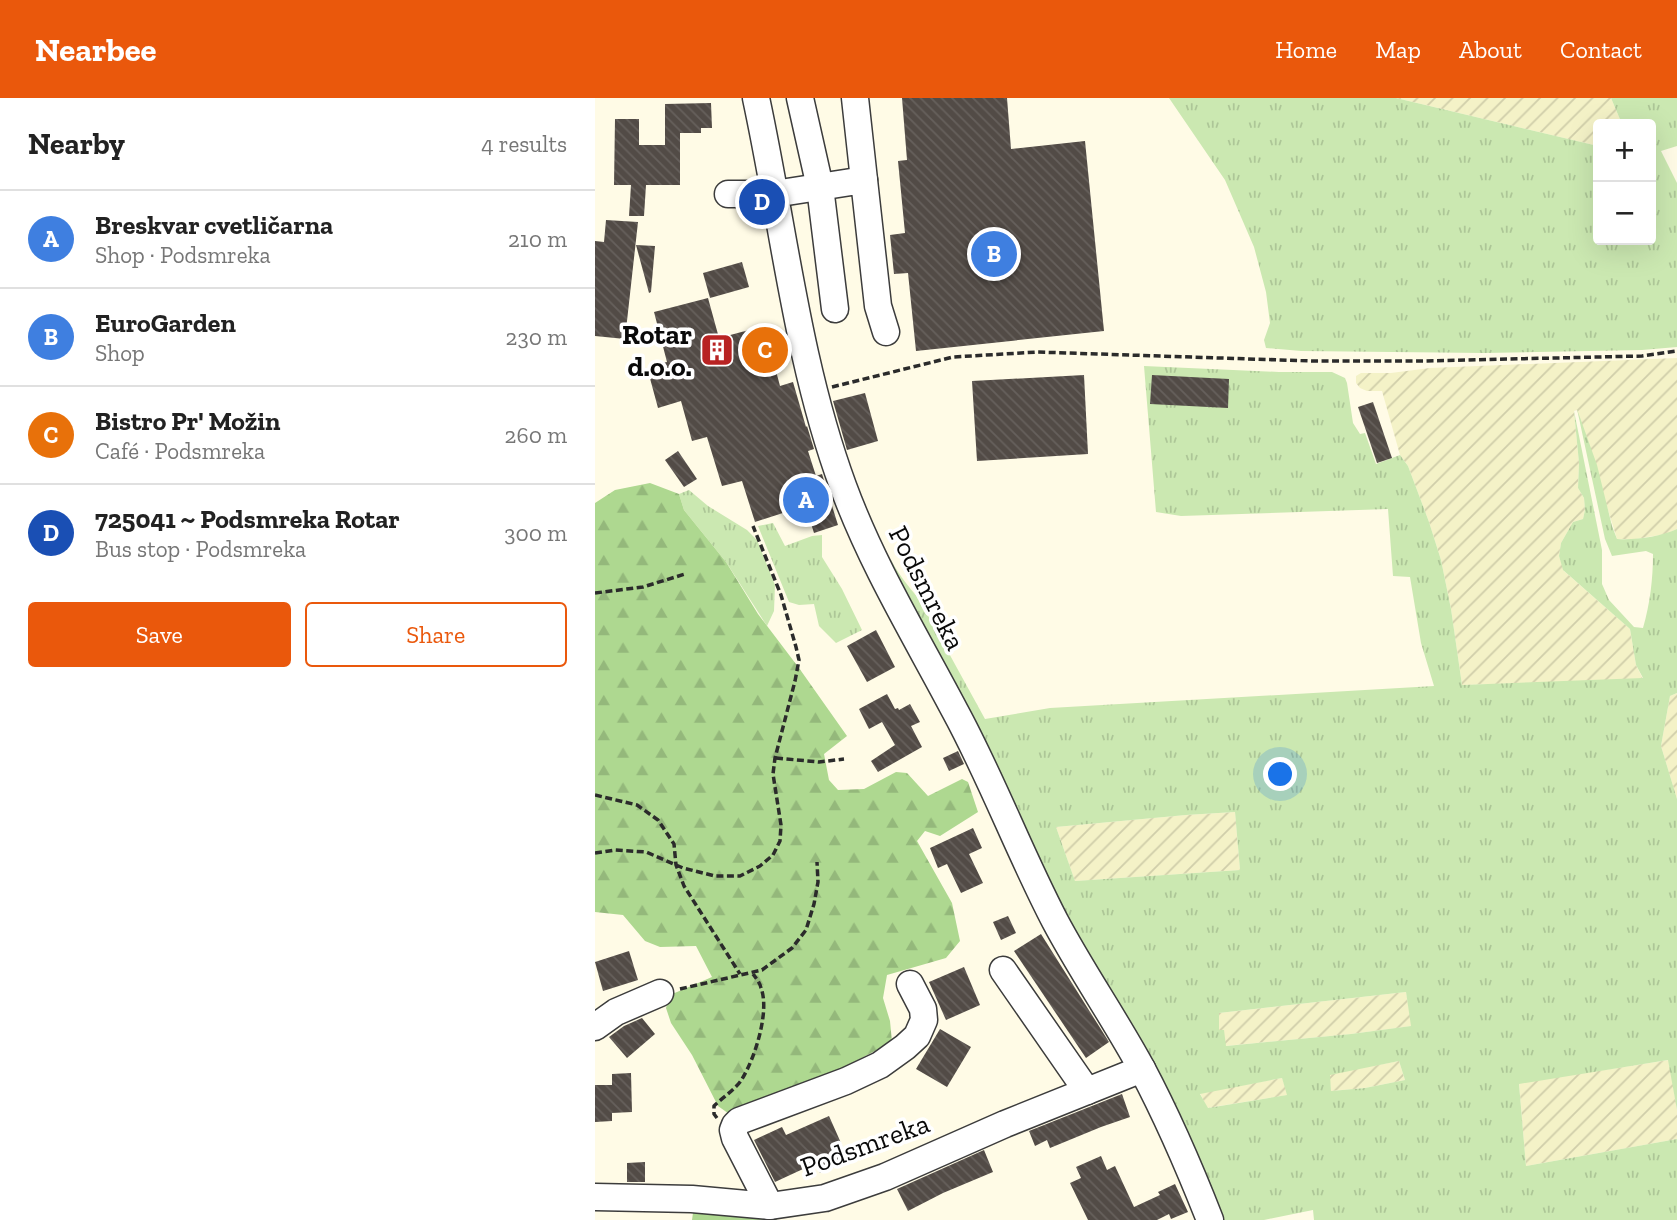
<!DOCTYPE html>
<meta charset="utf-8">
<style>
:root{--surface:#fff;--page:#f2f2f2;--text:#222;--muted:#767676;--line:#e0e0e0;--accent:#ea580c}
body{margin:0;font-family:"Zilla Slab",serif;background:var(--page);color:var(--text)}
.controls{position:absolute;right:21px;top:21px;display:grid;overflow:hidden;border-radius:7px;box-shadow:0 7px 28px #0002}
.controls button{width:63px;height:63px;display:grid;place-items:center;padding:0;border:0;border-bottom:2px solid var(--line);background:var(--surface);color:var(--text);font:35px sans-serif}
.you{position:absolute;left:686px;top:677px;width:24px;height:24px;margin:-18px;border:5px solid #fff;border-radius:50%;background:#1a73e8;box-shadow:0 0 0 10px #1a73e833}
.badge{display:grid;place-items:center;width:46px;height:46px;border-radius:50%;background:var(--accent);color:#fff;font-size:23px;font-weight:700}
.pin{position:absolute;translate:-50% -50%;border:4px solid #fff;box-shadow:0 2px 7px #0006}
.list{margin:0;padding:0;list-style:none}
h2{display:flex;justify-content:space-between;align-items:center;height:91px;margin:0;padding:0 28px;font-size:30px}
h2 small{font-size:23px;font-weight:400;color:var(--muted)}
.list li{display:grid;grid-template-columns:46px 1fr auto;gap:21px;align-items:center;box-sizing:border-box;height:98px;padding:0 28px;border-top:2px solid var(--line)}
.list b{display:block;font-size:26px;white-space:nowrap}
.list p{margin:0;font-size:23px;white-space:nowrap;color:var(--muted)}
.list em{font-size:23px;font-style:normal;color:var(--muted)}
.actions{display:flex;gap:14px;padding:21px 28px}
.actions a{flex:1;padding:16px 0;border:2px solid var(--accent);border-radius:7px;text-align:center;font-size:24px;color:var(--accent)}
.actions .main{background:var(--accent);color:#fff}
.map{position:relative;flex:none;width:1082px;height:1122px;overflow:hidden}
header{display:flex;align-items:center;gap:42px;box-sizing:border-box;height:98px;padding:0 35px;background:var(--accent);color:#fff}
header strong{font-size:33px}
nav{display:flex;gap:38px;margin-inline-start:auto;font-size:24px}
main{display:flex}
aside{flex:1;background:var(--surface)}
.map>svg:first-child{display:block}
.farmland{fill:url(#farmland-furrows)}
.grass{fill:url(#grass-tufts);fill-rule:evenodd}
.forest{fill:url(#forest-firs)}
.building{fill:url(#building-back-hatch)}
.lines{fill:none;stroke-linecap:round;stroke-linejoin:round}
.minor-casing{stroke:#3c3c3c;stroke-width:29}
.path{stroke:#2b2b2b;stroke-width:3.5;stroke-dasharray:7 3.5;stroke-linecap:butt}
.minor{stroke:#fff;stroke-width:26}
.labels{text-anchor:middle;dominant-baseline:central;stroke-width:7;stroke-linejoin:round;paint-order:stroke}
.poi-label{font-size:28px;font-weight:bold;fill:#090909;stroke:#fff;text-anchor:end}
.street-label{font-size:28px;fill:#090909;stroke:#fff}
</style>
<header>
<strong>Nearbee</strong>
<nav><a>Home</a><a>Map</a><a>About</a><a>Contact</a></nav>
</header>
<main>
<aside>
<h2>Nearby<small>4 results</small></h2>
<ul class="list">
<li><span class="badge" style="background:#3f7fe0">A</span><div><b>Breskvar cvetličarna</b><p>Shop · Podsmreka</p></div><em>210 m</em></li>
<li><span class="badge" style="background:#3f7fe0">B</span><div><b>EuroGarden</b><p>Shop</p></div><em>230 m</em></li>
<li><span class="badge" style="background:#e8710a">C</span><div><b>Bistro Pr' Možin</b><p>Café · Podsmreka</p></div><em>260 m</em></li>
<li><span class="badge" style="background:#1a4fb4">D</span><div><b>725041 ~ Podsmreka Rotar</b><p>Bus stop · Podsmreka</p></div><em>300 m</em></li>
</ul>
<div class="actions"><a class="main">Save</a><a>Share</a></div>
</aside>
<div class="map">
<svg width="1082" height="1122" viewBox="0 0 1082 1122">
<defs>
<pattern id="farmland-furrows" width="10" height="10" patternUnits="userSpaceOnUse" patternTransform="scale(1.75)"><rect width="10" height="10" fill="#f4f2c7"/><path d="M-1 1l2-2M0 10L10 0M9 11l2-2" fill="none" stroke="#d0ceaa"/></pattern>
<pattern id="grass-tufts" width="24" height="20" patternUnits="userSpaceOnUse" patternTransform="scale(1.75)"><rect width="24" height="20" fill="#cbe8b1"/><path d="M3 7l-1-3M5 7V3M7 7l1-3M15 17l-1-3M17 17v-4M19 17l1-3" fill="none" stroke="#adc697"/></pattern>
<pattern id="forest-firs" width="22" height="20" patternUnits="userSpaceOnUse" patternTransform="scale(1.75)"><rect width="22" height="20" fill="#aed890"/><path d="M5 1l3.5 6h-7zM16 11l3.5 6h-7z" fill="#94b87b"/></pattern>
<pattern id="building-back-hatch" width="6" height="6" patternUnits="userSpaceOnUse" patternTransform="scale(1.75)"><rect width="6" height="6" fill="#524b46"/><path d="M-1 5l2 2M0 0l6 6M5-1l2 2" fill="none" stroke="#66605c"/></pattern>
</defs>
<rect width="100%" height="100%" fill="#fffbe6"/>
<g class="farmland">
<path d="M801 0H1016L1027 26H1003V48Z"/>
<path d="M1082 260V431L1071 436 1041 441H1022L982 312 979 313 984 365 983 390 989 400 990 412 988 421 978 424 966 445 964 458 969 473 1035 531 1041 567 1048 581 867 587 856 511 846 462 834 424 813 368 805 357 787 293H772L765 290 761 285V278L766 275H796L835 270Z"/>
<path d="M1082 595V701L1066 648 1075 598Z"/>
<path d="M640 714 645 772 480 783 461 729 591 717Z"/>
<path d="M811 894 817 928 756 936 630 948 624 933V915Z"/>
<path d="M1074 962 1082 1012V1041L931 1068 924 985Z"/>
<path d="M804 963 810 982 770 990 736 993 734 976Z"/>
<path d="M687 980 693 997 612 1010 605 995Z"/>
</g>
<g class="grass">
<path d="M574 0H801L1003 48V142H1056V26H1027L1016 0H1082V48L1066 53 1082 85V249L1047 252 889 255 706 253 671 250 669 242 675 225 671 194 659 149 630 82Z"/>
<path d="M549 268 684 274H737L750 280 752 285 758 325 765 336 770 335 781 366 805 357 813 368 834 424 846 462 856 511 867 587 1048 580 1041 567 1035 531 968 472 964 458 966 445 978 424 988 421 990 412 989 400 983 390 984 365 979 313 1007 452V486L1014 502 1039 529 1048 530C1055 506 1058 481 1058 456L1051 453 1017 458 1010 441 982 311 1002 367 1017 428 1022 441C1042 442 1064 439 1082 431V595L1075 598 1066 648 1082 701V1012L1073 962 924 986 931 1068 1082 1041V1122H719L718 1112 669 1122H626L486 852 293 465 296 462C303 475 310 484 319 495 326 503 326 513 334 519L390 621 455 610 839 588 826 545 815 479 798 478 793 411 586 418 561 414ZM640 714 645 772 480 783 461 729 591 717ZM811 894 816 928 756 936 631 948 629 932H624V915ZM804 963 810 982 770 990 736 993 735 977ZM687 980 692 997 613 1010 605 996Z"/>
<path d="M94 392 113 408 152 432 162 442 180 487 179 513 172 528 131 464 89 412 84 396Z"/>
<path d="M178 425 190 448 217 438 227 437V459L247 491 267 532 241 545 224 528 219 506 204 507 194 504 163 428Z"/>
</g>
<g class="forest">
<path d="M55 385 84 396 89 412 131 464 163 516 204 570 252 638 229 656 234 682 243 692 269 691 301 674 312 675 333 698 367 681 373 684 383 714 345 738 330 733 322 743 357 805 365 843 351 860 292 877 288 900 295 923 297 944 219 985 137 1018 123 1008 97 957 76 925 71 910 75 897 117 879 101 848 65 849 50 843 28 817 0 814V405L20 392Z"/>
<path d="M115 1106 182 1120V1122H97L98 1115Z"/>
</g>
<g class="building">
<path d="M307 0H412L416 51 490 43 509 233 321 253 313 175 299 176 295 137 310 135 303 63 312 62Z"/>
<path d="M116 5 117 30H106V35H85V87H51L49 118H34L36 87H19L20 21H44V47H70V6Z"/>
<path d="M11 122 43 124 30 241 0 238V143L9 144Z"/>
<path d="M41 147 60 148 56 194 54 195Z"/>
<path d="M147 164 154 189 115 200 108 175Z"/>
<path d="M113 200 124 240 169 228 185 288 198 284 211 329 212 328 219 351 213 353 221 378 227 376 243 427 219 435 212 413 193 418 191 414 160 424 147 383 127 388 112 339 97 343 86 303 63 310 53 273 68 268 67 265 72 264 59 214Z"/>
<path d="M489 277 493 356 382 363 377 283Z"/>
<path d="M557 277 634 281 633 310 555 306Z"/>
<path d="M270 295 283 343 252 352 238 303Z"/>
<path d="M778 304 797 360 782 365 763 309Z"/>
<path d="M83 353 102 381 89 389 70 362Z"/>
<path d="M281 532 300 569 272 584 252 548Z"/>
<path d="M292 596 300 611 303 610 304 612 315 606 325 624 316 628 327 649 283 674 276 663 300 647 287 624 274 631 264 611Z"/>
<path d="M363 653 369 666 354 673 348 660Z"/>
<path d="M378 730 387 750 374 756 388 785 366 795 352 766 343 770 335 750Z"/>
<path d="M413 818 421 835 406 842 398 824Z"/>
<path d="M446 836 514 944 491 960 419 853Z"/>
<path d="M34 853 43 882 8 893 0 864Z"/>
<path d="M369 869 385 907 351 922 334 884Z"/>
<path d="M47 920 60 936 32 960 14 939 29 928Z"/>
<path d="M345 931 376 949 352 989 321 971Z"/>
<path d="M36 975 37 1014 17 1015V1023L0 1024V987H17V976Z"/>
<path d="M527 996 535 1019 506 1029 455 1050 452 1042 440 1048 434 1033Z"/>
<path d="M234 1018 254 1063 225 1075 221 1065 180 1084 159 1042 187 1029 191 1037Z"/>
<path d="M389 1052 398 1074 348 1095 313 1113 302 1091Z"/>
<path d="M506 1058 512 1072 520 1068 539 1109 565 1097 563 1094 580 1086 593 1114 576 1121 574 1116 562 1122H493L475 1085 486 1080 481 1069Z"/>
<path d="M50 1064V1084H32V1065Z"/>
</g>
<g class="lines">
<defs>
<g id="minor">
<path d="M161 0C189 130 202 263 248 388 277 467 321 539 360 613 397 681 424 754 460 823 487 874 520 921 547 971 573 1020 595 1071 615 1122"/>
<path d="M205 0 225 89 240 211"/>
<path d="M260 0 269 82"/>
<path d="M133 96H179L269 82 283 208 291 234"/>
<path d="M408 872 492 993"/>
<path d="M0 929 21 914 65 895"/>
<path d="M0 1099 97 1101 175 1108 230 1100 290 1079 410 1026 547 971"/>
<path d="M175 1108 140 1040 138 1032 140 1027 144 1023 251 983 285 967 310 949 322 938 329 922 328 911 315 886"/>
</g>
</defs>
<use href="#minor" class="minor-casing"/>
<g class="path">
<path d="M237 289 358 259 442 254 717 263H829L1047 258 1082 253"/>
<path d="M0 495 48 489 90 476"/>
<path d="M181 660 224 664 249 661"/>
<path d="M0 697 42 707 63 722 79 746 81 767 89 788 145 876"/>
<path d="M0 755 20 752 51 754 88 770 120 778H145L165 768 178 757 185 743 186 727 178 676 180 660 200 583 204 562 201 549 186 497 158 428"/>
<path d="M85 891 167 872 197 850 211 832 219 806 223 784 222 764"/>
<path d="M122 1020 119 1016V1008C128 999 141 991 147 981 160 960 175 913 166 890 165 885 161 880 158 876"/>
</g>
<use href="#minor" class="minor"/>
</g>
<defs>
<symbol id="building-square" viewBox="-11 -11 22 22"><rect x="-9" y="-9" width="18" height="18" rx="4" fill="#b82323" stroke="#fff"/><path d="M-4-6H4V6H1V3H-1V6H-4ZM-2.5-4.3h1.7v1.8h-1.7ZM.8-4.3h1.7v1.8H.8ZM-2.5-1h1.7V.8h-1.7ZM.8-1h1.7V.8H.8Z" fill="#fff"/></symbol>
</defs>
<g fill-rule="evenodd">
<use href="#building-square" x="103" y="233" width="38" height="38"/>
</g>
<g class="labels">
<g class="poi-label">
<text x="97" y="236">Rotar<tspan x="97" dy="32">d.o.o.</tspan></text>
</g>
<g class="street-label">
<text transform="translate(332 490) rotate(63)">Podsmreka</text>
<text transform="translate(270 1047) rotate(-20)">Podsmreka</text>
</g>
</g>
</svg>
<div class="controls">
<button>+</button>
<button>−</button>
</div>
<div class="you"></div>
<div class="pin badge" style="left:211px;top:402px;background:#3f7fe0">A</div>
<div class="pin badge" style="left:399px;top:156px;background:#3f7fe0">B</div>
<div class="pin badge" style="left:170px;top:252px;background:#e8710a">C</div>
<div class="pin badge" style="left:167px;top:104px;background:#1a4fb4">D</div>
</div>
</main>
